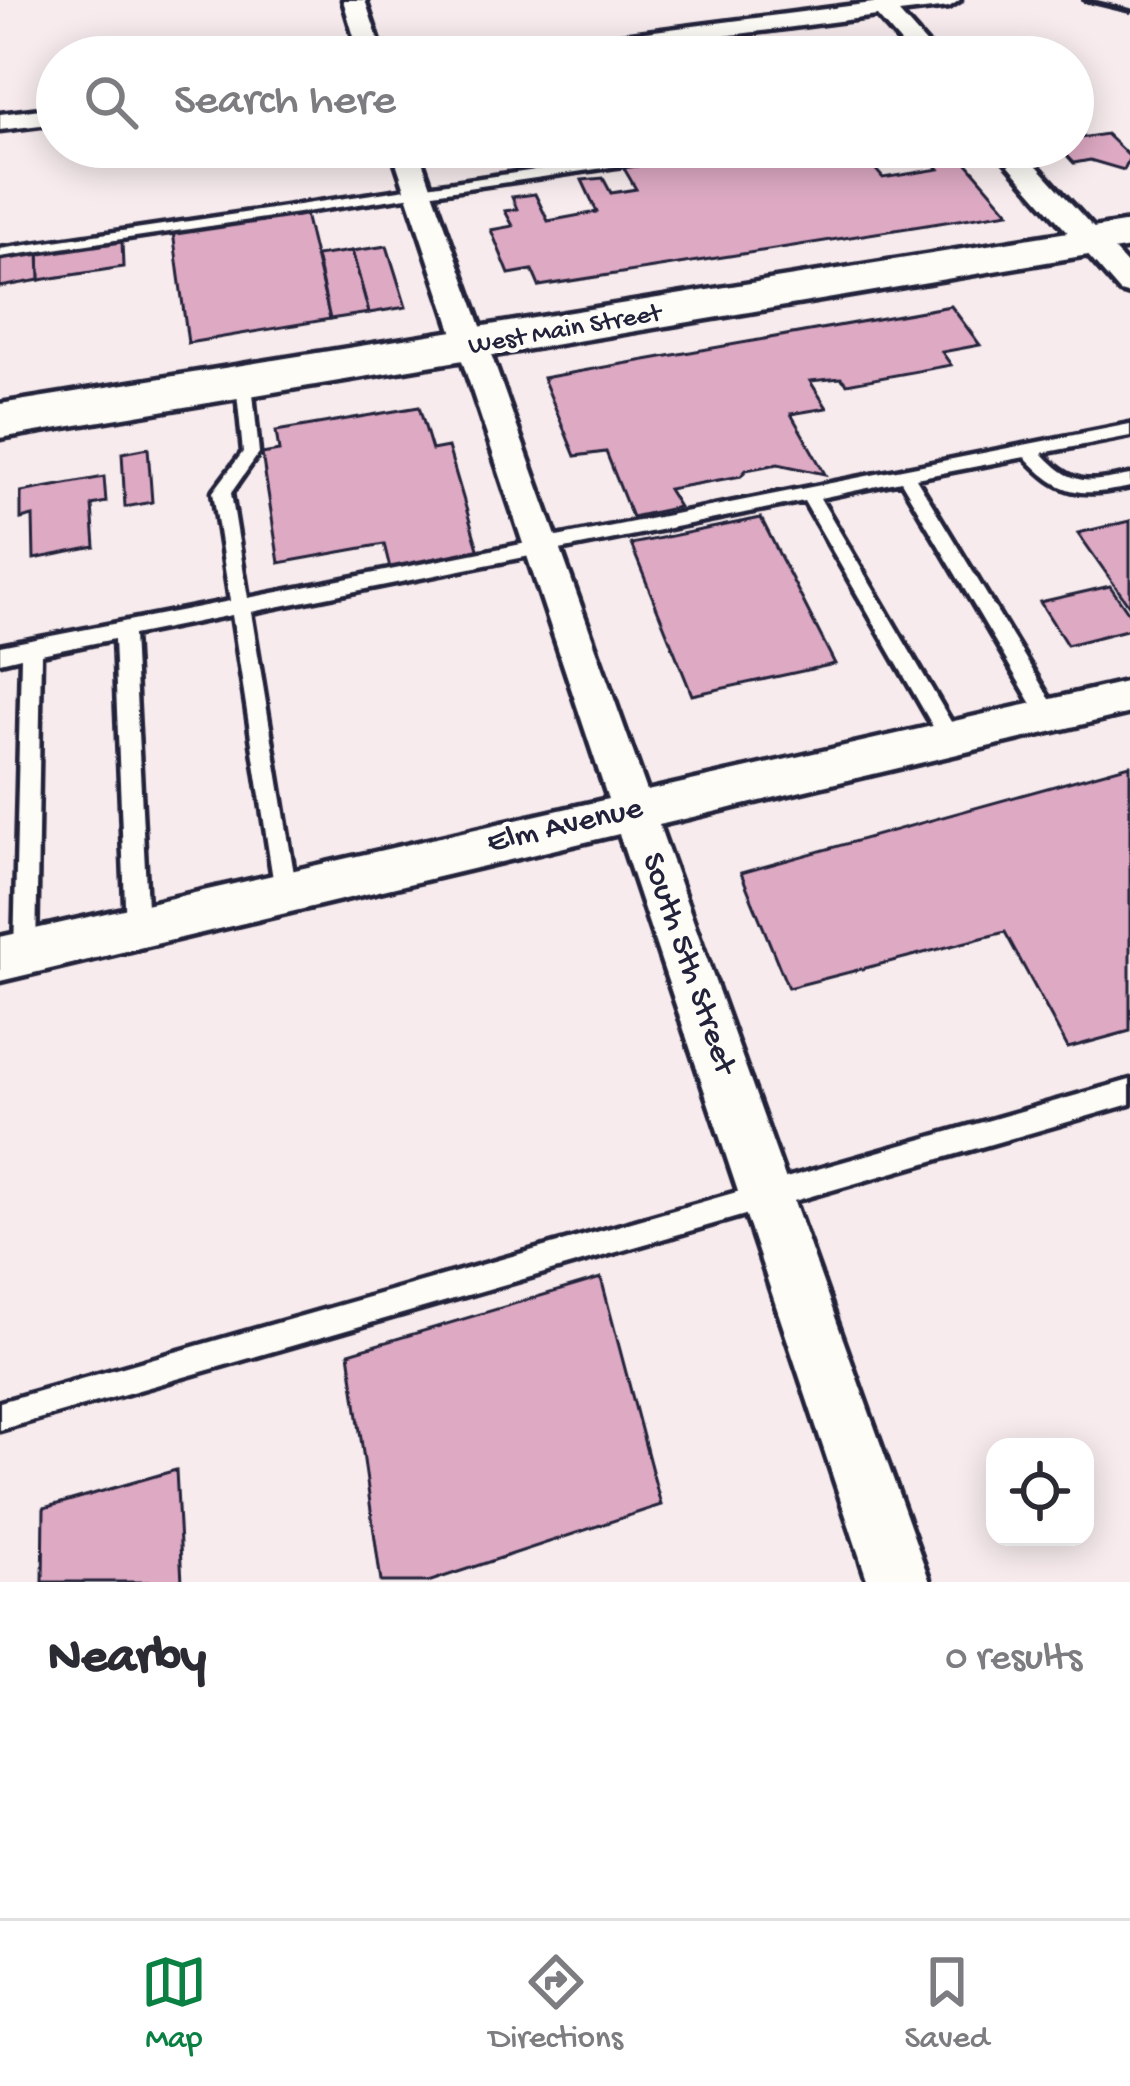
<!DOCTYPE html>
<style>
:root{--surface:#fff;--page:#f2f2f3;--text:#2b2b33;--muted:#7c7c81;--line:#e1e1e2;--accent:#0b8043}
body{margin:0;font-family:"Gochi Hand",sans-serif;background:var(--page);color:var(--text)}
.controls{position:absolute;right:36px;bottom:36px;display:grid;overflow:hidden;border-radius:24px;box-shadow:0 6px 30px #0003}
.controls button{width:108px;height:108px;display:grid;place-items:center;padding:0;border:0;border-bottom:3px solid var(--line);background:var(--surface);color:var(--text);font:60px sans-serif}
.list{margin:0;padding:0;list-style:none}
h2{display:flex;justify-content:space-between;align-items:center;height:156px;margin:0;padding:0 48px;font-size:51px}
h2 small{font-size:39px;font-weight:400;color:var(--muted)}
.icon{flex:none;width:66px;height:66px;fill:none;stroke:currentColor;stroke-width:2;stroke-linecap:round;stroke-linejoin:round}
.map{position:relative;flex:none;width:1130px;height:1582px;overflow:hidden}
.search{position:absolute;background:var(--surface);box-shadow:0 6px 30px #0003;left:36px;right:36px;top:36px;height:132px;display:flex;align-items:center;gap:30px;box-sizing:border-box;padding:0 42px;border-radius:66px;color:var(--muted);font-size:45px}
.sheet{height:336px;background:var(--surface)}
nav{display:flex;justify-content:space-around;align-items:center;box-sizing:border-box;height:168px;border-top:3px solid var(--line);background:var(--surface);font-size:33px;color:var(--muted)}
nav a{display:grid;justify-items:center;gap:6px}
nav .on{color:var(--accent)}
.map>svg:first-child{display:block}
.building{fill:#dda9c3;stroke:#22223b;stroke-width:3}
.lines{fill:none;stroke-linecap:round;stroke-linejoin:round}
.service-casing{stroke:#22223b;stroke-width:9}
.minor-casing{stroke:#22223b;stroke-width:9}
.primary-casing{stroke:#22223b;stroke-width:9}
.service{fill:#fdfcf7;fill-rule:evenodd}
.minor{fill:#fdfcf7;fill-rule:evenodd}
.primary{fill:#fdfcf7;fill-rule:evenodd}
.rail{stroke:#22223b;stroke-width:6}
.labels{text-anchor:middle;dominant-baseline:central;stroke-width:9;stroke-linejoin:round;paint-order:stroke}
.far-street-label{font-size:27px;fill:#22223b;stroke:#fdfcf7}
.street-label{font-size:33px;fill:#22223b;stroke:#fdfcf7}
</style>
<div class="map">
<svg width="1130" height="1582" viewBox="0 0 1130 1582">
<rect width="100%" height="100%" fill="#f7ebed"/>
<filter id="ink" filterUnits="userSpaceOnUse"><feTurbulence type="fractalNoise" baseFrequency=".00833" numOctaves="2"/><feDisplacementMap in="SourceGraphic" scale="24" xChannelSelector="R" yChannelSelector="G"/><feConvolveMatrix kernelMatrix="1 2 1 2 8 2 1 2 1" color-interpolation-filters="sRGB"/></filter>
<g filter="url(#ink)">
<g class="building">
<path d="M1106 134 1130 157 1124 170 1090 160 1074 163 1059 147H1073V139Z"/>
<path d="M745 147H796L809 166 865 157 883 178 939 169 923 149 953 147 1009 212 539 286 532 270 509 274 491 230 513 226 505 211 517 209 512 197 535 194 548 221 597 212 582 180 603 178 611 193 636 189 622 165Z"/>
<path d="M305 214 330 319 188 343 173 232Z"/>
<path d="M122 240 123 267 40 280 39 251Z"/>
<path d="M387 246 406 307 369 313 352 251Z"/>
<path d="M39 251 40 280 0 287V257Z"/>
<path d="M352 251 369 313 330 319 316 256Z"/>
<path d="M951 306 980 345 942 352 951 365 847 384 841 378 810 381 827 408 791 414 825 474 778 464 746 470 741 476 668 489 679 507 632 517 606 452 575 456 543 378Z"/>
<path d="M419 407 432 450 448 447 479 552 390 568 384 544 279 563 262 454 279 451 276 431Z"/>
<path d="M148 448 152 502 125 507 122 453Z"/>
<path d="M104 477 106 502 92 505 95 547 34 559 33 516 21 519V492Z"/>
<path d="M761 518 835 664 692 695 631 544Z"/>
<path d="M1130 521V607L1078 533Z"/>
<path d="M1110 586 1130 615V629L1067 645 1040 602Z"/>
<path d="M1130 765V1031L1068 1048 1005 932 788 988 741 873Z"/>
<path d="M601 1278 661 1505 428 1582H381L349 1353Z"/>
<path d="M176 1470 182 1582H43L44 1508Z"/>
</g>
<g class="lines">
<defs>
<g id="service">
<path d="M691 147H725L718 151 0 257V249Z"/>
<path d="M244 378 252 383 259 453 231 493 248 598 1130 424V436L1042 453C1073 487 1088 483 1130 475V487C1080 497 1061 496 1025 457L916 478 1056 709 1059 715 1056 721H1042L901 481 820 498 957 732 960 738 957 744H943L804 501 251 612 297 892 294 899 286 902 278 899 275 892 232 615 133 635 148 927 145 934 137 937 129 934 126 927 114 639 41 654 36 954 33 962 25 965 17 962 14 954 21 657 0 662V646L230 601 213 492 243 452 236 383Z"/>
<path d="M1130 1080V1104L0 1430V1402Z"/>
</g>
<g id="minor">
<path d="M343 0H365L384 57H360Z"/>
<path d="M896 0H960L949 7 899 13 938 57H913L877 16 562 57H494L506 50Z"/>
<path d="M57 107V123L0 130V114Z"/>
<path d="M391 147H417L647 791 1130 681V713L659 825 930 1582H868L619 834 0 981V937L608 799Z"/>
<path d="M993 147H1020L1130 268V295L1120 292Z"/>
</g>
<path id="primary" d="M1130 222V248L0 438V404Z"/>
</defs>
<use href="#service" class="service-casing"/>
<use href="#minor" class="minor-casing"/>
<use href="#primary" class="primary-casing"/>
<use href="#service" class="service"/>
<use href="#minor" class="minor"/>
<use href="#primary" class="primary"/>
<path class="rail" d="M1084 0 1130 11"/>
</g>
</g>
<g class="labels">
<g class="far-street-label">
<text transform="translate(565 331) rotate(-10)">West Main Street</text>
</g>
<g class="street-label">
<text transform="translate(565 827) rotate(-13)">Elm Avenue</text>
<text transform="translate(687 964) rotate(71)">South 5th Street</text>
</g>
</g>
</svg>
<div class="controls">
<button><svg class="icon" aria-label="locate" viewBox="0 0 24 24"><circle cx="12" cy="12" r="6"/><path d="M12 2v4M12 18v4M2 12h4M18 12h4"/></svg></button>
</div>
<div class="search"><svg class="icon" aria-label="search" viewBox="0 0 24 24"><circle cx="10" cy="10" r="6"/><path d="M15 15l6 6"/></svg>Search here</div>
</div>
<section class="sheet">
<h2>Nearby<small>0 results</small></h2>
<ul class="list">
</ul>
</section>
<nav>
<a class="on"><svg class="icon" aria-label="map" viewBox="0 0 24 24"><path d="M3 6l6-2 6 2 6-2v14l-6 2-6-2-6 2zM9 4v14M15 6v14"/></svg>Map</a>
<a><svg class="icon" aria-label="directions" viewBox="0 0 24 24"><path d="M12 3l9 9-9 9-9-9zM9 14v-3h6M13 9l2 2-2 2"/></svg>Directions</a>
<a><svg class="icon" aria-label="saved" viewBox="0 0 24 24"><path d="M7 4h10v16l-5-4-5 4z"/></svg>Saved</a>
</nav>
